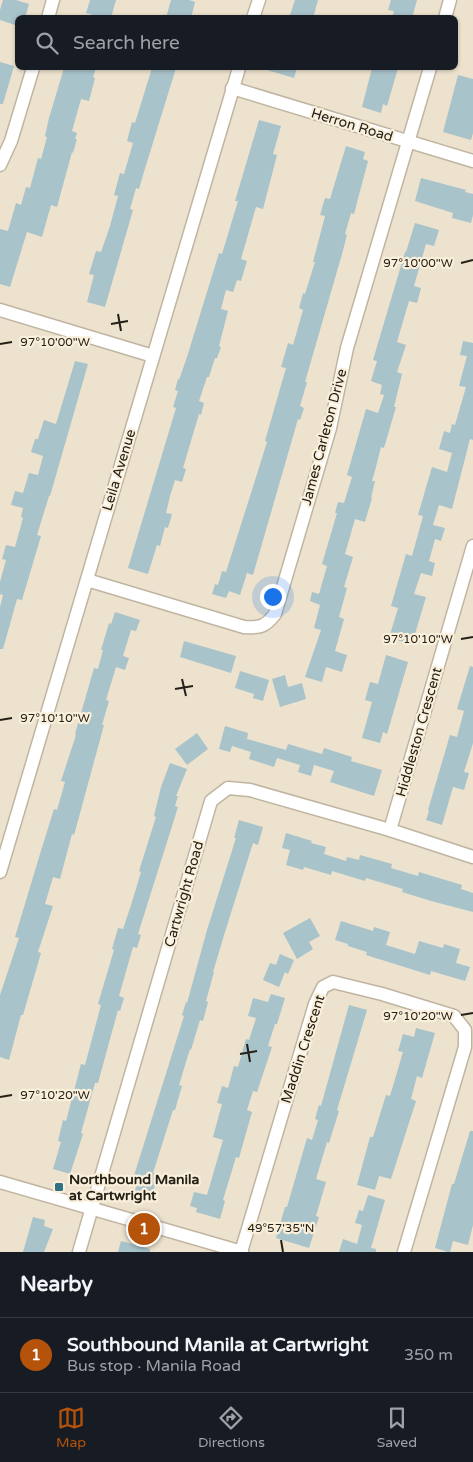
<!DOCTYPE html>
<meta charset="utf-8">
<style>
:root{--surface:#171b24;--page:#242831;--text:#f1f3f6;--muted:#9ea1a6;--line:#363941;--accent:#b45309}
body{margin:0;font-family:"Varela Round",sans-serif;background:var(--page);color:var(--text)}
.you{position:absolute;left:272px;top:596px;width:18px;height:18px;margin:-12px;border:4px solid #fff;border-radius:50%;background:#1a73e8;box-shadow:0 0 0 8px #1a73e833}
.badge{display:grid;place-items:center;width:32px;height:32px;border-radius:50%;background:var(--accent);color:#fff;font-size:16px;font-weight:700}
.pin{position:absolute;translate:-50% -50%;border:2px solid #fff;box-shadow:0 1px 5px #0006}
.list{margin:0;padding:0;list-style:none}
h2{display:flex;justify-content:space-between;align-items:center;height:65px;margin:0;padding:0 20px;font-size:21px}
h2 small{font-size:16px;font-weight:400;color:var(--muted)}
.list li{display:grid;grid-template-columns:32px 1fr auto;gap:15px;align-items:center;box-sizing:border-box;height:75px;padding:0 20px;border-top:1px solid var(--line)}
.list b{display:block;font-size:19px;white-space:nowrap}
.list p{margin:0;font-size:16px;white-space:nowrap;color:var(--muted)}
.list em{font-size:16px;font-style:normal;color:var(--muted)}
.icon{flex:none;width:28px;height:28px;fill:none;stroke:currentColor;stroke-width:2;stroke-linecap:round;stroke-linejoin:round}
.map{position:relative;flex:none;width:473px;height:1252px;overflow:hidden}
.search{position:absolute;background:var(--surface);box-shadow:0 1px 4px #0004;left:15px;right:15px;top:15px;height:55px;display:flex;align-items:center;gap:12px;box-sizing:border-box;padding:0 18px;border-radius:8px;color:var(--muted);font-size:19px}
.sheet{height:140px;background:var(--surface)}
nav{display:flex;justify-content:space-around;align-items:center;box-sizing:border-box;height:70px;border-top:1px solid var(--line);background:var(--surface);font-size:14px;color:var(--muted)}
nav a{display:grid;justify-items:center;gap:2px}
nav .on{color:var(--accent)}
.map>svg:first-child{display:block}
.building{fill:#a9c3cb}
.lines{fill:none;stroke-linecap:round;stroke-linejoin:round}
.minor-casing{stroke:#c0b5a1;stroke-width:15}
.minor{stroke:#fff;stroke-width:12}
.ticks{fill:none;stroke:#242018;stroke-width:2}
.poi-dot{fill:#2e7283;stroke:#faefda;stroke-width:2}
.labels{text-anchor:middle;dominant-baseline:central;stroke-width:4.5;stroke-linejoin:round;paint-order:stroke}
.street-label{font-size:14px;fill:#242018;stroke:#faefda}
.poi-label{font-size:14px;font-weight:bold;fill:#242018;stroke:#faefda;text-anchor:start}
.ticks-label{font-size:12px;text-anchor:middle;fill:#242018;stroke:#faefda;stroke-width:4.5;stroke-linejoin:round;paint-order:stroke}
</style>
<div class="map">
<svg width="473" height="1252" viewBox="0 0 473 1252">
<rect width="100%" height="100%" fill="#ece2cd"/>
<g class="building">
<path d="M3 0H16L29 4 25 18H18V26L0 20V10Z"/>
<path d="M90 0H116L111 18H103L86 13Z"/>
<path d="M171 0H189L195 2 191 18H166Z"/>
<path d="M295 0H318L313 18H293V16L290 15Z"/>
<path d="M391 0H417L412 18H392L394 11 388 10Z"/>
<path d="M0 62 14 66 3 104H0Z"/>
<path d="M64 68H96L93 77 95 78 89 101 81 99 72 131 77 133 75 139H77L73 153 72 152 57 207 51 205 42 237 27 232 10 287 0 284V229L8 231 16 203 21 205 26 187 30 188 38 158 41 159 47 137 45 136 49 118Z"/>
<path d="M152 68H176L143 175 139 189 136 188 130 209 133 210 105 307 87 302 94 275 89 274 96 251 101 252 110 226 118 196 114 195 120 173 124 174 133 143 127 141 132 122 135 123Z"/>
<path d="M267 68H297L294 78 267 70Z"/>
<path d="M372 68H398L387 106 383 104 381 113 362 107Z"/>
<path d="M458 75 473 79V133L471 140 443 132Z"/>
<path d="M259 120 281 126 273 154 277 155 263 209 256 207 241 259 247 261 241 281 237 280 233 292 226 290 221 309 228 311 219 346 221 347 217 358H215L209 377H207L199 401 204 403 201 415 199 414 183 468 186 469 182 482 175 480 170 496 166 513 172 514 168 528 165 527 160 546 157 545 148 574 128 568 176 408 173 407 178 391 175 390 178 379 179 380 187 357 219 253 222 254 238 201H235Z"/>
<path d="M346 146 365 152 363 159 368 161 354 214 351 213 345 234 347 235 342 254 305 382H307L300 406 304 408 300 420 298 419 253 575 247 573 240 595 229 591 226 598 212 594 215 584 218 585 222 571 226 572 257 474 267 442 265 441 286 368 281 367 288 343 293 345 303 310 299 308 303 293 305 294 315 262H313L325 216 320 215 325 198 330 199Z"/>
<path d="M421 178 466 190 465 192 473 194V215L471 223 452 218 453 213 415 201Z"/>
<path d="M415 223 439 230 434 246 426 244 414 286 421 288 417 303 409 301 397 342 406 345 397 372 402 374 394 407H396L384 448 381 447 376 467 372 481H375L371 498H372L365 522 355 519 345 554 353 557 344 587 347 588 339 617 344 619 335 651 347 655 342 672 326 667 322 682 305 677 321 630 314 628 320 605 310 601 312 592 319 594 327 566 322 564 337 513H335L338 502 344 503 352 477 347 475 366 409 378 413 384 395 380 394 382 385 371 381 377 361 373 360 405 252H406Z"/>
<path d="M463 341 473 343V440L470 439 452 509 439 505 433 525 445 528 441 541 435 539 429 561 435 563 432 576 421 573 414 594 426 597 412 644 389 638 398 608 391 606 406 554 412 556 423 516 418 515 432 467 447 472 452 453 439 449 444 431 450 433 452 424 455 425 466 387 459 386 467 356 460 355Z"/>
<path d="M75 361 88 364 50 496H49L37 535 41 536 22 600 17 599 3 649H0V607L3 595 0 594V582L6 560 2 559 6 545 15 547 23 518 21 517 23 508 11 505 15 491 23 493 29 473 38 475 43 456 31 452 35 439H38L44 420 56 424Z"/>
<path d="M115 612 140 620 136 631 131 630 123 656 129 658 125 670 116 667 106 700 109 701 102 725H104L79 817 74 835 72 834 60 879 53 877 45 904 53 906 38 952 41 953 23 1015H21L9 1060 0 1057V995L19 938 15 937 40 854 54 809 57 810 65 782 61 781 76 735 75 734 94 668 98 669 103 650H101L109 623 111 624Z"/>
<path d="M184 641 236 656 231 673 180 657Z"/>
<path d="M386 655 408 662 387 734 383 732 380 743 362 738 372 702 365 700 370 682 378 684Z"/>
<path d="M470 666 473 667V743L464 772 469 773 464 790 453 787 442 825 426 820 429 811 428 810 450 735 457 737 464 711 457 709Z"/>
<path d="M240 671 269 680 263 701 253 698 254 694 235 688Z"/>
<path d="M285 675 288 687 302 683 306 699 280 707 272 679Z"/>
<path d="M225 726 248 733 247 739 286 750 288 744 322 754 324 748 352 757 351 761 382 770 374 796 330 782 334 771 314 765 311 776 298 772 300 765 277 758 274 767 249 759 251 752 232 746 230 752 219 749Z"/>
<path d="M197 733 208 749 187 765 175 749Z"/>
<path d="M170 763 187 769 176 796H178L175 806 178 807 138 934 141 935 137 948 133 947 119 996 124 998 120 1011 118 1010 98 1083H95L81 1133 83 1134 70 1174 53 1169 61 1142 58 1141 63 1120 66 1121 81 1064 85 1065 101 1005 98 1004 114 950 112 949 118 928 123 929 132 902 141 872 139 871 156 817 154 816 161 787Z"/>
<path d="M239 820 263 827 258 845 253 843 225 932 213 972H214L206 1001 208 1002 203 1021 200 1020 191 1050 190 1049 179 1085 182 1086 175 1110H173L153 1173 158 1174 152 1196 135 1191 137 1183 132 1182 174 1048 184 1016 182 1015 186 1002 187 1003 207 930 236 838H234Z"/>
<path d="M286 833 312 841 311 843 326 847 324 854 346 861 347 857 359 860 360 855 392 864 391 868 418 876 419 872 462 885 461 889 473 893V912L431 901 402 892 403 889 366 878 365 881 332 871 331 875 304 867 303 870 286 865 290 850 282 848Z"/>
<path d="M310 918 320 936 309 942 313 949 297 959 283 933Z"/>
<path d="M341 921 373 931 374 927 390 932 386 945 415 954 419 941 443 948 444 944 460 949 456 963 470 967 465 981 431 971 430 975 366 955 367 952 348 946V944L335 940Z"/>
<path d="M280 954 294 960 288 974 285 972 279 987 263 980 270 963 276 965Z"/>
<path d="M271 994 285 998 277 1024H275L268 1046 272 1047 257 1092 253 1091 247 1110 252 1112 239 1158 236 1157 223 1200 225 1201 220 1219 196 1212 197 1208 190 1206 194 1192 207 1195 223 1140 213 1137 222 1104 217 1103 222 1086 228 1088 234 1066 238 1067 246 1039 249 1040 256 1018 248 1016 253 998 268 1002Z"/>
<path d="M349 1005 367 1010 337 1110 339 1111 329 1143 327 1142 316 1179 326 1182 316 1216 319 1217 309 1248 276 1238 285 1207H287L307 1138 312 1140 318 1120 315 1119 319 1105 321 1106Z"/>
<path d="M416 1028 435 1033 422 1078 417 1076 411 1099 416 1101 391 1179 379 1176 375 1190 357 1185 370 1137H373L386 1095 390 1096 403 1052 398 1051 403 1034 414 1037Z"/>
<path d="M470 1131H473V1225L468 1245 453 1241 450 1252H448L435 1248 452 1184H454Z"/>
<path d="M368 1195 385 1200 371 1248 376 1249V1252H339L343 1239 357 1244 362 1225 355 1223 359 1210 363 1211Z"/>
<path d="M33 1217 45 1220 44 1226 53 1229 44 1252H23Z"/>
<path d="M121 1241 150 1249V1252H118Z"/>
</g>
<g class="lines">
<defs>
<g id="minor">
<path d="M48 18 53 0"/>
<path d="M253 18 259 0"/>
<path d="M445 18 450 0"/>
<path d="M232 88 473 161"/>
<path d="M0 165 11 141 33 68"/>
<path d="M0 310 153 356"/>
<path d="M87 580 244 627C260 628 265 627 275 614L330 428 347 348 430 68"/>
<path d="M390 830 473 546"/>
<path d="M0 872 239 68"/>
<path d="M0 1182 242 1252"/>
<path d="M79 1252 211 801 228 788 250 790 390 830 473 857"/>
<path d="M241 1252 315 1004 323 987 333 982 382 994 454 1016 465 1030V1047L404 1252"/>
</g>
</defs>
<use href="#minor" class="minor-casing"/>
<use href="#minor" class="minor"/>
</g>
<path class="ticks" d="M461 263 473 260M118 314 121 331M111 324 128 321M0 344 12 342M461 639 473 637M182 679 186 696M175 689 193 686M0 720 12 718M461 1015 473 1013M247 1044 250 1062M240 1054 257 1051M0 1097 12 1095M281 1240 283 1252"/>
<rect class="poi-dot" x="54" y="1182" width="10" height="10" rx="2.5"/>
<g class="labels">
<g class="street-label">
<text transform="translate(352 125) rotate(17)">Herron Road</text>
<text transform="translate(324 437) rotate(-75)">James Carleton Drive</text>
<text transform="translate(119 470) rotate(-73)">Leila Avenue</text>
<text transform="translate(419 732) rotate(-74)">Hiddleston Crescent</text>
<text transform="translate(184 894) rotate(-74)">Cartwright Road</text>
<text transform="translate(303 1049) rotate(-72)">Maddin Crescent</text>
</g>
<g class="poi-label">
<text x="69" y="1179">Northbound Manila<tspan x="69" dy="16">at Cartwright</tspan></text>
</g>
</g>
<g class="ticks-label">
<text x="418" y="267">97°10'00"W</text>
<text x="55" y="346">97°10'00"W</text>
<text x="418" y="643">97°10'10"W</text>
<text x="55" y="722">97°10'10"W</text>
<text x="418" y="1020">97°10'20"W</text>
<text x="55" y="1099">97°10'20"W</text>
<text x="281" y="1232">49°57'35"N</text>
</g>
</svg>
<div class="you"></div>
<div class="pin badge" style="left:144px;top:1229px">1</div>
<div class="search"><svg class="icon" aria-label="search" viewBox="0 0 24 24"><circle cx="10" cy="10" r="6"/><path d="M15 15l6 6"/></svg>Search here</div>
</div>
<section class="sheet">
<h2>Nearby<small></small></h2>
<ul class="list">
<li><span class="badge">1</span><div><b>Southbound Manila at Cartwright</b><p>Bus stop · Manila Road</p></div><em>350 m</em></li>
</ul>
</section>
<nav>
<a class="on"><svg class="icon" aria-label="map" viewBox="0 0 24 24"><path d="M3 6l6-2 6 2 6-2v14l-6 2-6-2-6 2zM9 4v14M15 6v14"/></svg>Map</a>
<a><svg class="icon" aria-label="directions" viewBox="0 0 24 24"><path d="M12 3l9 9-9 9-9-9zM9 14v-3h6M13 9l2 2-2 2"/></svg>Directions</a>
<a><svg class="icon" aria-label="saved" viewBox="0 0 24 24"><path d="M7 4h10v16l-5-4-5 4z"/></svg>Saved</a>
</nav>
